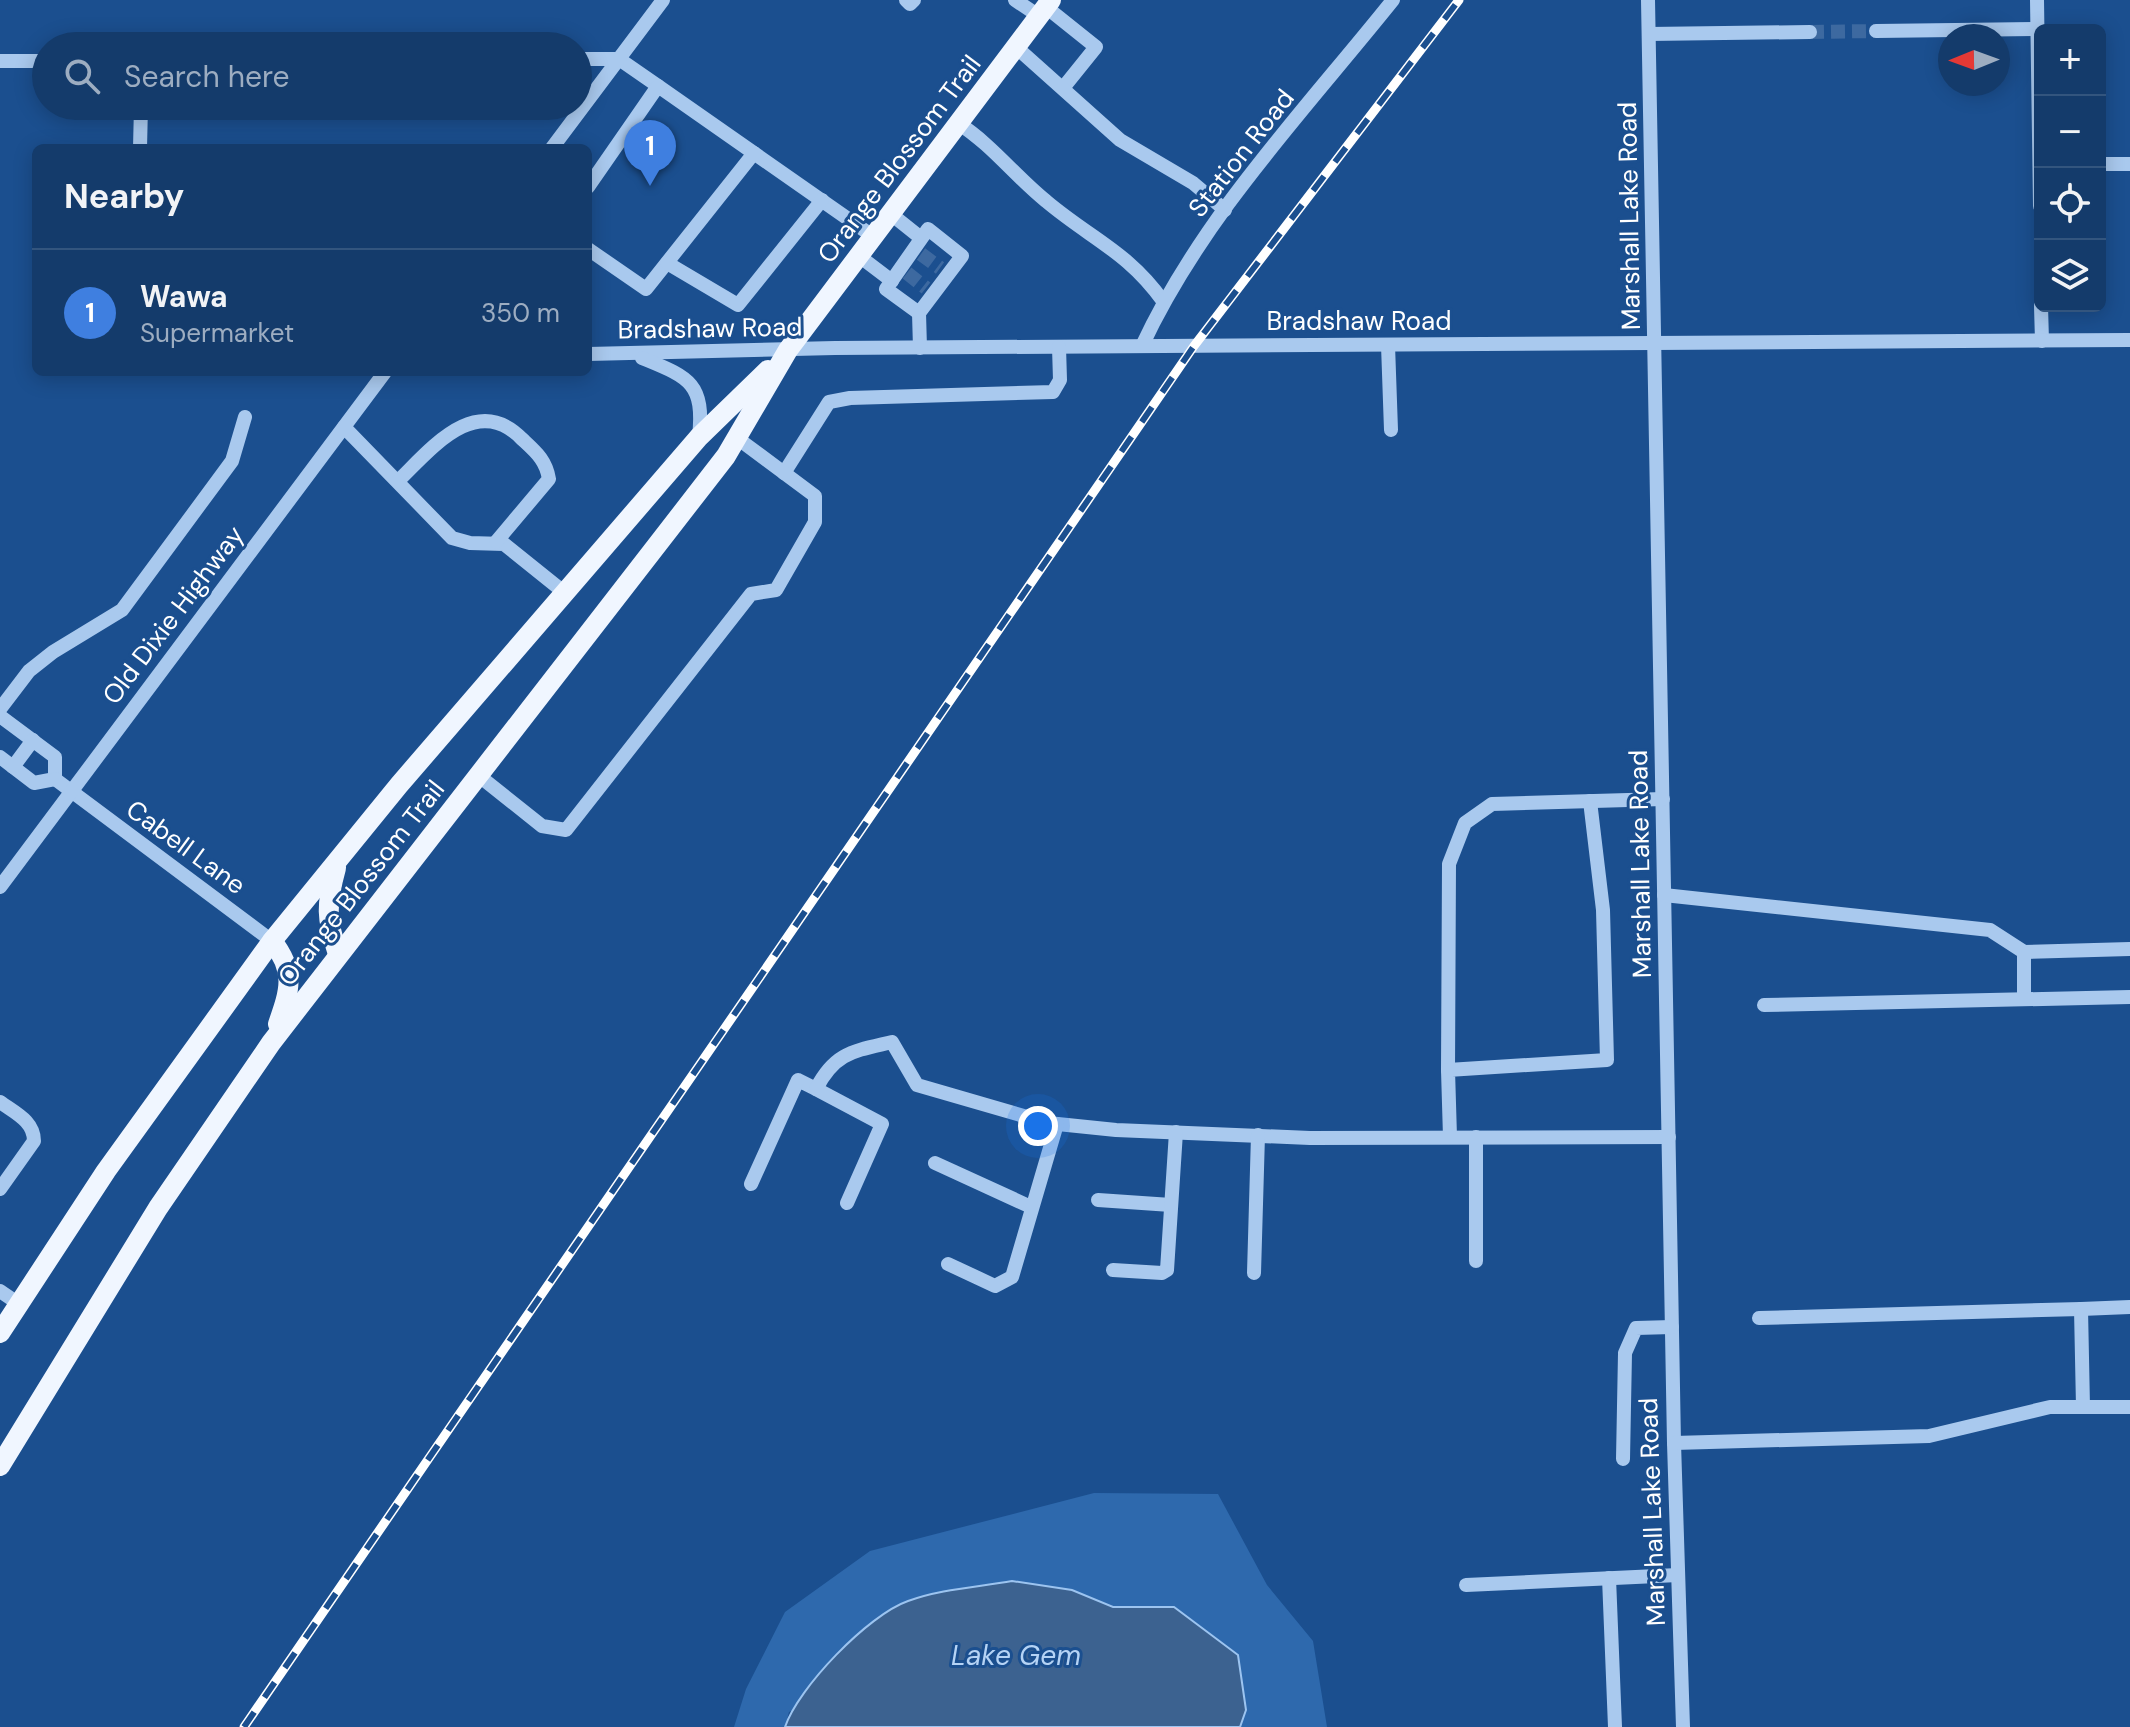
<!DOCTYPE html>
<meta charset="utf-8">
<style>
:root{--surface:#143b6b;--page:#1d4271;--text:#f1f3f6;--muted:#9dadc1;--line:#33557e;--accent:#95b2f1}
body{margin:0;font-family:"DM Sans",sans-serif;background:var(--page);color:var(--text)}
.controls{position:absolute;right:24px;top:24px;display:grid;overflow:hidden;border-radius:12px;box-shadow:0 4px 20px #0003}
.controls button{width:72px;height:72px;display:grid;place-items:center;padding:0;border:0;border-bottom:2px solid var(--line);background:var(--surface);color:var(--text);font:40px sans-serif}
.compass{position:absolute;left:1938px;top:24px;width:72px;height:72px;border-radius:50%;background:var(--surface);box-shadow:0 4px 20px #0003;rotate:269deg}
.you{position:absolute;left:1038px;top:1126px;width:28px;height:28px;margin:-20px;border:6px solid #fff;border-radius:50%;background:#1a73e8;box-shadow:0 0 0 12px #1a73e833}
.badge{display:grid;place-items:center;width:52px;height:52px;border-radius:50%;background:var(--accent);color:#fff;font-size:26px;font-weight:700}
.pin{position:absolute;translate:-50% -66px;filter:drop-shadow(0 2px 4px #0008)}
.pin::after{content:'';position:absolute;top:42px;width:28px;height:24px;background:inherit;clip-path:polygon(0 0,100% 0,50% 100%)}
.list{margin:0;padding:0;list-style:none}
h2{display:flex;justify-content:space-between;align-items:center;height:104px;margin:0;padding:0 32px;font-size:34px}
h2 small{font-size:26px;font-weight:400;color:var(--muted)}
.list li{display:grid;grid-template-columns:52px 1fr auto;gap:24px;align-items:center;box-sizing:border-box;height:128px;padding:0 32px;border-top:2px solid var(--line)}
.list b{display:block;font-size:30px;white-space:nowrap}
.list p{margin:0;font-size:26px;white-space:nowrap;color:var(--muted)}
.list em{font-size:26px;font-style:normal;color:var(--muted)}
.icon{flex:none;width:44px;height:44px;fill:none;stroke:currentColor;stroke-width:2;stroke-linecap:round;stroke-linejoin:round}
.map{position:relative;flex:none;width:2130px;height:1727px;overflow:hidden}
.search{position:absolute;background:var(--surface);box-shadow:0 4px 20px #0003;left:32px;top:32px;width:560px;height:88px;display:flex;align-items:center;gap:20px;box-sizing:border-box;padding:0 28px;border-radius:44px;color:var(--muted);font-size:30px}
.panel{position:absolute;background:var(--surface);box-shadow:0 4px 20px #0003;left:32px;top:144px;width:560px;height:232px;border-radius:12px}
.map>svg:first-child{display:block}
.green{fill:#2e69ad}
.water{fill:#3c6290;stroke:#9cc4f0;stroke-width:2}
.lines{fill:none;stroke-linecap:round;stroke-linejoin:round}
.minor-tunnel{stroke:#3d69a0;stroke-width:14;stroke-dasharray:14 7;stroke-linecap:butt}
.minor{stroke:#a9c9ee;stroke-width:14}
.major{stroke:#f0f6ff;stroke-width:20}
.rail-casing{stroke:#fff;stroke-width:9}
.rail{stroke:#1b4f8f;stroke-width:6;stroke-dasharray:18;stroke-linecap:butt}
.labels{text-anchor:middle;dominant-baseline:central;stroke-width:6;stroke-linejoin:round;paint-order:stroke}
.street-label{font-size:26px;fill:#fff;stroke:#1b4f8f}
.water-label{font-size:28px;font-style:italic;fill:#b5d3f5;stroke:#1b4f8f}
</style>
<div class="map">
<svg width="2130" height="1727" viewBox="0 0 2130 1727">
<rect width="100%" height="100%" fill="#1b4f8f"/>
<path class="green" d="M1094 1493 1218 1494 1267 1585 1313 1641 1327 1727H1240L1246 1710 1174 1607H1113L1072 1590 789 1712 785 1727H734L746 1689 785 1612 870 1551Z"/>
<path class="water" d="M1012 1581 1072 1590 1113 1607H1174L1238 1655 1246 1710 1240 1727H785C798 1688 868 1615 908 1601 940 1589 978 1587 1012 1581Z"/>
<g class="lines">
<g class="minor-tunnel">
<path d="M1810 32 1876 31"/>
<path d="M921 254 940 268"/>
<path d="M907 273 926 288"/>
</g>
<g class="minor">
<path d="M906 0 910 4 914 0"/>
<path d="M1015 0 1039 16"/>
<path d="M1648 0 1674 1443 1683 1727"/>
<path d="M2037 0 2040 206"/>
<path d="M1046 7 1096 47 1063 88"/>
<path d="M1876 31 2038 29"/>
<path d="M1649 34 1810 32"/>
<path d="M1016 47 1120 140 1193 183 1225 210"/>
<path d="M578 59H619L658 86"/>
<path d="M0 61H46"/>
<path d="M958 123C992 145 1015 176 1046 201 1091 239 1127 251 1163 301"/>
<path d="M140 148 141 106"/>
<path d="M552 148 663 0"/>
<path d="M2100 164H2130"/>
<path d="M588 187 658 86 874 237"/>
<path d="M891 214 921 238"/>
<path d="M588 249 646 289 754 153"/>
<path d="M859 256 892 281"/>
<path d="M667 263 738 305 822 200"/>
<path d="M2041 306 2042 341"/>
<path d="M919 313 962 256 928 229 886 289 919 313 920 348"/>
<path d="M1388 345 1391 430"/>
<path d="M1142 346C1202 217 1305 110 1393 0"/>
<path d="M588 354 835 348 2130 340"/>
<path d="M642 358C688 377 705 382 699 437"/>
<path d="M344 427 452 538 470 543 504 544 565 593"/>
<path d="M784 473 829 402 850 398 1053 392 1060 380 1059 347"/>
<path d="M398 481C431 449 476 392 522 439 536 452 546 460 549 479L496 542"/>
<path d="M0 709 29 671 53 652 122 610 232 461 245 417"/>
<path d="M0 716 55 757V779"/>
<path d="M0 757 34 783 55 779"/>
<path d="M13 767 33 740"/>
<path d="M478 775 542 826 566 830 751 594 776 590 815 522V496L737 438"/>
<path d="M55 779 272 941"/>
<path d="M0 887 385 372"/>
<path d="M1664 895 1990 930 2024 952 2130 949"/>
<path d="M2024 952V999"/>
<path d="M1764 1005 2130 997"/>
<path d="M1448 1070 1449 864 1465 823 1492 804 1663 799"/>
<path d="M0 1102C15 1113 34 1121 34 1141L0 1189"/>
<path d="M1450 1137 1448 1070 1607 1060 1603 910 1590 801"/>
<path d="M935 1163 1031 1207"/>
<path d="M751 1184 798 1080 816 1089"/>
<path d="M1098 1200 1171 1205"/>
<path d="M847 1203 882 1124 816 1089C835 1052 854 1051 892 1042L917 1085 1048 1123 1116 1130 1310 1138 1669 1137"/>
<path d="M1476 1261V1137"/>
<path d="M948 1264 995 1286 1012 1277 1057 1124"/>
<path d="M1113 1270 1162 1273 1167 1270 1176 1132"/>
<path d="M1254 1273 1258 1135"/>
<path d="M0 1291 19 1304"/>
<path d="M1759 1318 2081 1309"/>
<path d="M2083 1407 2081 1309 2130 1307"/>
<path d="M1674 1443 1929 1436 2050 1407H2130"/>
<path d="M1623 1459 1625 1353 1636 1328 1672 1327"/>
<path d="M1609 1578 1615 1727"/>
<path d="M1466 1585 1678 1575"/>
</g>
<g class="major">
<path d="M336 868C326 904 326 919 338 954"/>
<path d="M272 941C296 971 290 990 278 1024"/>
<path d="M0 1333 106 1171 272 941 399 785 699 437 768 370"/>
<path d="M0 1466 158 1208 271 1043 726 456 788 350 1051 0"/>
</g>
<defs>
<path id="rail" d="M244 1727 1194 346 1459 0"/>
</defs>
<use href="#rail" class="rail-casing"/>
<use href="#rail" class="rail"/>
</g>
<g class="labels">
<g class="street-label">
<text transform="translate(1241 153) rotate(-52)">Station Road</text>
<text transform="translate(899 159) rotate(-53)">Orange Blossom Trail</text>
<text transform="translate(1629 216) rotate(-91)">Marshall Lake Road</text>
<text x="1359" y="321">Bradshaw Road</text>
<text transform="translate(710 328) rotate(-1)">Bradshaw Road</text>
<text transform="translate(173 615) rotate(-53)">Old Dixie Highway</text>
<text transform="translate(186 847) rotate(36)">Cabell Lane</text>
<text transform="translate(1640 864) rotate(-91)">Marshall Lake Road</text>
<text transform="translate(361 883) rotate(-52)">Orange Blossom Trail</text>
<text transform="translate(1652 1512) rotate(-92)">Marshall Lake Road</text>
</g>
<g class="water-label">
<text x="1016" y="1655">Lake Gem</text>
</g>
</g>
</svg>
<div class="controls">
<button>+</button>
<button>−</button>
<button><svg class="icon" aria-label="locate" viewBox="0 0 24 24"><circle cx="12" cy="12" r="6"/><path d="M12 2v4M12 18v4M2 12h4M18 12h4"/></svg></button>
<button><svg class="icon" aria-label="layers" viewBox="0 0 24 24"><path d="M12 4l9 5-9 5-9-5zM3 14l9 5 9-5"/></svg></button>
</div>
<svg class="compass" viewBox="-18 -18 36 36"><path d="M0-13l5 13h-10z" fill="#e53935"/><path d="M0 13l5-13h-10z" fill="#9dadc1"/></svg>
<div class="you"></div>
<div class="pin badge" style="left:650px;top:186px;background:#3f7fe0">1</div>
<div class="search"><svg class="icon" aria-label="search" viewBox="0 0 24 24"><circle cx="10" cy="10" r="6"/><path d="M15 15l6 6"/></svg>Search here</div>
<section class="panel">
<h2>Nearby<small></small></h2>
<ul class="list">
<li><span class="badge" style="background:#3f7fe0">1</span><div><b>Wawa</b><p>Supermarket</p></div><em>350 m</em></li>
</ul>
</section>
</div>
